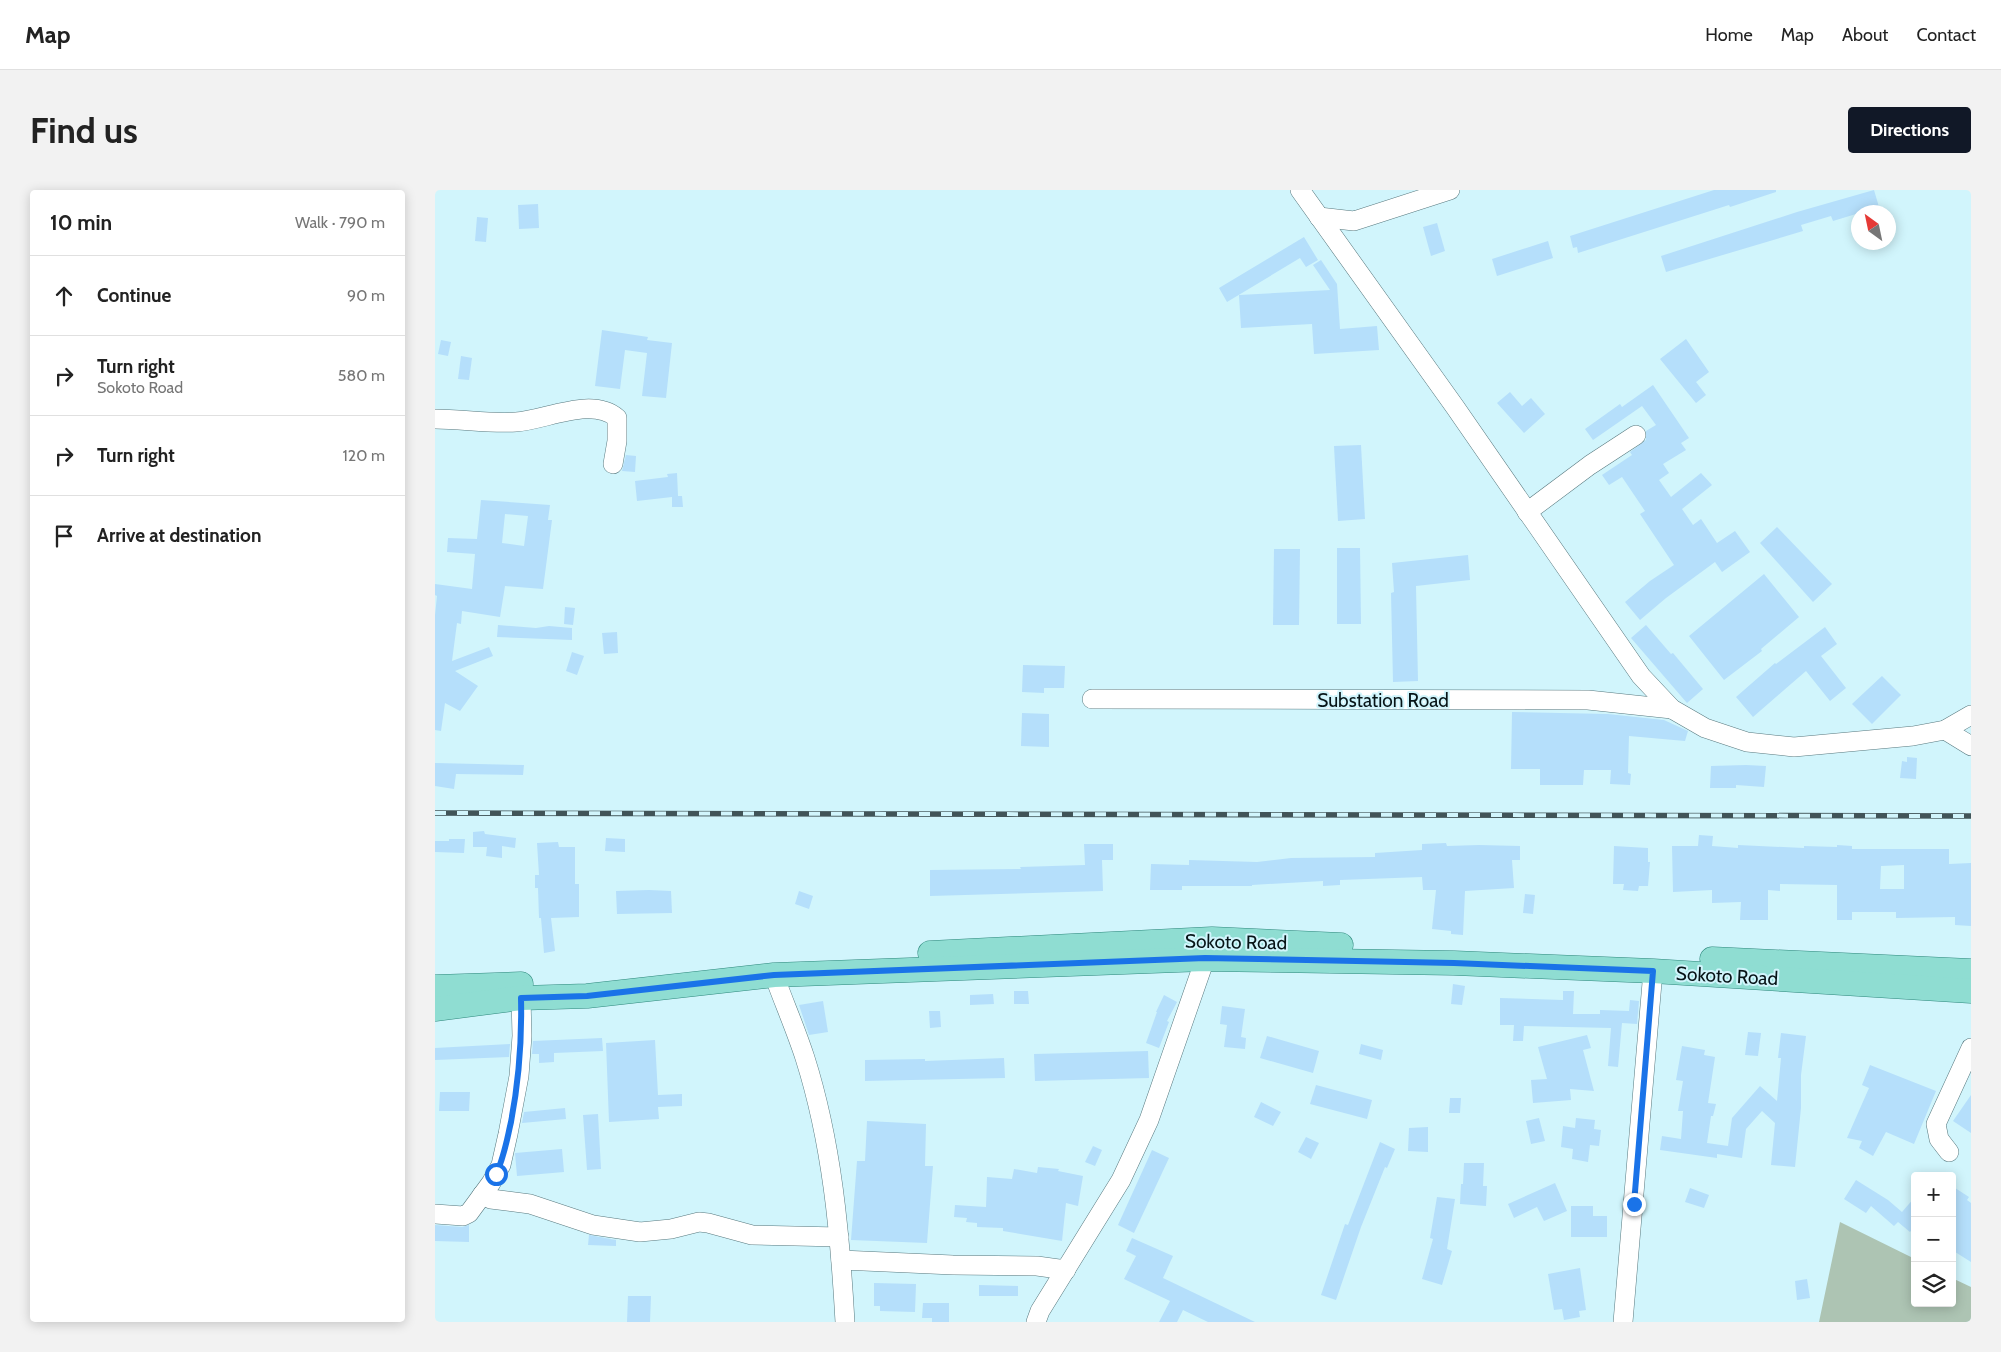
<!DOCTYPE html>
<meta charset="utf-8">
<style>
:root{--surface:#fff;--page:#f2f2f2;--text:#222;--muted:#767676;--line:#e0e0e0;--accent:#111827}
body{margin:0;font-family:Cabin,sans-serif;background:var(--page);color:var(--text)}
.controls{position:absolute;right:15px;bottom:15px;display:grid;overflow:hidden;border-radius:5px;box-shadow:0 2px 12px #0003}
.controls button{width:45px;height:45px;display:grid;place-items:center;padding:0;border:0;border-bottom:1px solid var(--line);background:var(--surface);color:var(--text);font:25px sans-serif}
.compass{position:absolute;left:1416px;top:15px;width:45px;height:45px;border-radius:50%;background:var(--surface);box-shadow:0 2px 12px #0003;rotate:327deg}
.stop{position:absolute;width:15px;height:15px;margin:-11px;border:4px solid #1a73e8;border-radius:50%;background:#fff}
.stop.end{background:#1a73e8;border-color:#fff;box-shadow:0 1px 5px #0008}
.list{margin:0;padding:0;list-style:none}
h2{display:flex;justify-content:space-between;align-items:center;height:65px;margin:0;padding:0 20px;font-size:21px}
h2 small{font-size:16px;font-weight:400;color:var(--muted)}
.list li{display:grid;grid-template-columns:32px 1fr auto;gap:15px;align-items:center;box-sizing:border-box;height:80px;padding:0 20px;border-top:1px solid var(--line)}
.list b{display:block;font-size:19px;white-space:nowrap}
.list p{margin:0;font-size:16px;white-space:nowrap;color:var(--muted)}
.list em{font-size:16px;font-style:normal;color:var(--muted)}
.icon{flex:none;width:28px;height:28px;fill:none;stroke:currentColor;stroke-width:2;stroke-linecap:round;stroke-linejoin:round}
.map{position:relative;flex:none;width:1536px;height:1132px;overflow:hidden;border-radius:5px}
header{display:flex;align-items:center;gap:30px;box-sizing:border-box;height:70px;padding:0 25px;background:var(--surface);border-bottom:1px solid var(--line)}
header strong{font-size:24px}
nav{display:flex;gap:28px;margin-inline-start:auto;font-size:18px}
.intro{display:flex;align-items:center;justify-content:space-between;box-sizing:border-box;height:120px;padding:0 30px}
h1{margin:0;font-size:35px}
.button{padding:12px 22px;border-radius:5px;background:var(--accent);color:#fff;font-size:18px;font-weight:700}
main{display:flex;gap:30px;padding:0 30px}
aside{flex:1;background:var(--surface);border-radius:5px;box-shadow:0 2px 12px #0003}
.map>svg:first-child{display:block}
.green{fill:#adc4b3}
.building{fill:#b5dffb;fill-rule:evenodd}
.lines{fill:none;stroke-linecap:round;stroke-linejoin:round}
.minor-casing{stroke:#58797f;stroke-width:20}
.major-casing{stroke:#2f887d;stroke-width:25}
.minor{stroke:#fff;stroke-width:19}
.major{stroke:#8fddd2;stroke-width:24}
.rail-casing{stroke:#415458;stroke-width:5.5}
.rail{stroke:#d1f5fc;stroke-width:4;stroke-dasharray:11;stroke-linecap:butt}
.route{stroke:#1a73e8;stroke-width:6}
.labels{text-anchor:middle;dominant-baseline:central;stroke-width:4;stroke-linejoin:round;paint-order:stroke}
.street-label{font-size:19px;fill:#071417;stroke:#d1f5fc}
</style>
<header>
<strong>Map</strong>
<nav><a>Home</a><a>Map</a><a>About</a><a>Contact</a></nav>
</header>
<div class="intro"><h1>Find us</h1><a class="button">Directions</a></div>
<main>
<aside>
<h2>10 min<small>Walk · 790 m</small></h2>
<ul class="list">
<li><svg class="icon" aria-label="ahead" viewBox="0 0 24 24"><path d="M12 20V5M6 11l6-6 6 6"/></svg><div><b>Continue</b></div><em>90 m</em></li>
<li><svg class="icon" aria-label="right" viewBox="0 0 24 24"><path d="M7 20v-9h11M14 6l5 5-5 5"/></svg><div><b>Turn right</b><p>Sokoto Road</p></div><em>580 m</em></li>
<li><svg class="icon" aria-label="right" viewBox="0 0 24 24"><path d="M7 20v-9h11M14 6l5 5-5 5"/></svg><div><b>Turn right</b></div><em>120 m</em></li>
<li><svg class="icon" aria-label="arrive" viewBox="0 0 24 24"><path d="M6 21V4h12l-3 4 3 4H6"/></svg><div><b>Arrive at destination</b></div></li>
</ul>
</aside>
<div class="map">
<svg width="1536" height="1132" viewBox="0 0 1536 1132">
<rect width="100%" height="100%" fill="#d1f5fc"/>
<path class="green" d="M1405 1032 1480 1069V1113H1517V1088L1536 1097V1132H1384Z"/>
<g class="building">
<path d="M1279 0H1341V2L1295 17 1294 15 1143 63 1142 57 1138 58 1135 46Z"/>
<path d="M1439 0 1444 17 1398 31 1396 26 1366 35 1368 41 1231 82 1226 66 1362 22Z"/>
<path d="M103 14 104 38 84 39 83 15Z"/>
<path d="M42 27 53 28 51 52 40 51Z"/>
<path d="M1002 33 1010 61 996 66 988 37Z"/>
<path d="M869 47 883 70 871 77 865 68 792 112 784 98Z"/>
<path d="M1113 51 1118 68 1062 86 1057 69Z"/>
<path d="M886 70 902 94 905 139 942 136 944 160 879 164 877 134 806 138 804 105 895 100 878 75Z"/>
<path d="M167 140 213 147 212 150 237 153 231 208 207 206 212 163 190 160 185 199 160 196Z"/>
<path d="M1251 149 1274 182 1261 192 1271 205 1261 213 1225 169Z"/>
<path d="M6 150 16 152 13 166 3 164Z"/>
<path d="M26 166 37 168 34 190 23 189Z"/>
<path d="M1218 195 1254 248 1246 253 1251 260 1228 274 1234 283 1224 290 1236 307 1266 283 1277 295 1247 319 1258 335 1266 329 1282 353 1300 341 1315 362 1287 382 1280 372 1231 408 1205 430 1190 412 1215 391 1239 375 1205 324 1210 321 1187 287 1174 295 1167 285 1197 265 1195 262 1211 250V241L1221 235 1207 216 1158 250 1150 239 1185 214 1187 217Z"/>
<path d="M1075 202 1087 216 1096 208 1110 224 1089 243 1062 213Z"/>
<path d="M926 255 930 329 903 331 899 256Z"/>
<path d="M191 265 201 266 200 282 187 281Z"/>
<path d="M242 283 243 306H247L248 317H237V307L202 311 200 291 233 287 232 284Z"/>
<path d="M46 310 115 315 113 330H117L108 399 70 396 65 427 27 421 26 434 22 433 17 471 54 457 58 466 20 481 43 496 25 521 10 513 6 541 0 540V425L2 406 0 405V394L37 399 40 364 12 362 13 348 42 349ZM70 324 93 326 89 356 67 353Z"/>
<path d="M1342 337 1397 394 1378 412 1325 353Z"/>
<path d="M902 358H925L926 434H902Z"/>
<path d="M839 359H865L864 435H838Z"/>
<path d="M1033 365 1035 390 981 396 983 491 958 492 956 403 959 402 957 373Z"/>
<path d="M1329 384 1364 427 1326 459 1327 461 1289 490 1254 446Z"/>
<path d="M130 417 140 418 138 435 129 434Z"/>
<path d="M63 435 101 438 114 436 137 438V450L62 447Z"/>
<path d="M1211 435 1236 464 1238 463 1268 499 1252 513 1196 448Z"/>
<path d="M1390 437 1402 454 1386 466 1411 498 1395 511 1371 481 1318 527 1301 507 1340 473 1341 474Z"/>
<path d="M182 442 183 463 169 464 167 443Z"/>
<path d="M137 462 149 466 142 485 131 481Z"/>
<path d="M588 475 630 476 629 498H609V503L587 502Z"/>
<path d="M1447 486 1466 505 1437 534 1417 514Z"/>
<path d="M1077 522 1173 524 1229 530 1253 541 1250 551 1194 546 1193 583 1196 584 1195 595 1175 594 1176 580H1149L1148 595H1105V579H1076Z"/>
<path d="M587 523 614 524V557L586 556Z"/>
<path d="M1472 567 1482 568 1481 589 1465 588 1467 571 1472 572Z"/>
<path d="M0 573 89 575 88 585 21 584 19 599 0 596Z"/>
<path d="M1311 575 1331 576 1329 597 1301 595V598H1275L1276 576Z"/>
<path d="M49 641 50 644 81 648 80 658 67 656V668L51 666 52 657H38V642Z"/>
<path d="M1264 645 1278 646 1277 656 1303 658V655L1369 658V656L1402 657V655L1417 656V659H1514V674L1536 673V736L1520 735V727L1461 728V722H1417V730H1402V695L1345 694V701L1333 700V730H1305L1306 712 1277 713V700L1238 702 1237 656H1263ZM1469 675V699H1445L1446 676Z"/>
<path d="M171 648 190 649V662L170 661Z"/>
<path d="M14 649H30L29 663 0 662V651H14Z"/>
<path d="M123 652 124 657H140V694H144V727L116 728 120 761 109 763 106 728H104L103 698H100V685H104L102 653Z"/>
<path d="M1011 653 1012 656 1044 655 1085 656V670H1077L1079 698 1030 701 1028 745 1016 744V741L997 739 1001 700H988L987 687 905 690V695L888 696V691L817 695V696H747V700H715L716 674 754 675V670L822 672 856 668 940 667V663L987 660V654Z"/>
<path d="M649 654H678V670H667L668 701 495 706V680L586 679 585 677 650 675Z"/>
<path d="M1179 656 1213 658V672H1215L1213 696H1204L1203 701 1188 700 1189 694H1178Z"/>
<path d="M214 700 236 701 237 723 182 724 181 701Z"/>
<path d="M364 701 378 706 374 719 360 714Z"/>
<path d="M1090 704 1100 705 1098 724 1088 723Z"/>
<path d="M1018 794 1030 796 1027 815 1016 814Z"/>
<path d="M579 801H593L594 814H579Z"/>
<path d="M1128 801H1139L1138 824H1165V820L1194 821 1195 810 1204 811 1202 834 1187 833 1183 877 1173 876 1176 838 1089 836 1088 851H1078L1079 835H1065V808L1128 810Z"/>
<path d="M558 804 559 814 535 815V805Z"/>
<path d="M729 805 742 812 732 831 734 832 724 858 711 853 722 822H721Z"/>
<path d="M388 811 393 842 374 845 364 815Z"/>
<path d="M787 816 810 819 806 847 811 848 810 859 789 857 792 835 785 834Z"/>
<path d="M494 821H505L506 837 495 838Z"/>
<path d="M1313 842 1326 843 1323 866 1310 865Z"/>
<path d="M1346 843 1371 846 1366 885V918L1360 977 1336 975 1340 933 1327 921 1311 939 1307 968 1282 964V968L1225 960 1227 946 1246 949 1248 921H1243L1248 891 1241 890 1247 856 1270 860 1269 865 1280 867 1273 913 1281 914 1278 926H1276L1272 953 1293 956 1297 928 1325 896 1342 911 1346 868H1343Z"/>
<path d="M1152 845 1156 858 1148 860 1159 901 1135 899 1136 910 1098 913 1096 890 1112 889 1103 857Z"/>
<path d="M832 846 884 861 878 883 825 868Z"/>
<path d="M167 848 168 861 119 863V872L104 873V864H97L98 851Z"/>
<path d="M220 850 223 905 247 904V916L223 917 224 929 174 932 171 853Z"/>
<path d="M75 854 74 867 0 870V858Z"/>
<path d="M926 854 948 860 946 870 924 864Z"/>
<path d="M713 861 714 888 600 891 599 864Z"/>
<path d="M569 868 570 888 430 891V870L490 869V871Z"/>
<path d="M1435 875 1501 901 1479 954 1451 942 1438 966 1424 958 1427 951 1412 948 1434 898 1427 895Z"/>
<path d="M881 895 937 910 932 929 875 914Z"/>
<path d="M5 902H35L34 921H4Z"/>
<path d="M1536 905V943L1518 931Z"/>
<path d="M1015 908H1026L1025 923H1014Z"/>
<path d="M826 912 846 922 838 936 819 927Z"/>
<path d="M130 918 131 929 87 933 89 922Z"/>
<path d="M163 924 166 979 152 980 148 925Z"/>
<path d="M1104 928 1110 951 1096 954 1091 931Z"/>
<path d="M1141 928 1160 930 1159 939 1166 940 1164 956 1155 955 1153 972 1137 969 1138 959 1126 957 1128 936 1140 938Z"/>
<path d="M432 931 491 934 490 976H498L492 1053 416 1050 422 971H430Z"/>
<path d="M993 937V962L973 961 974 938Z"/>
<path d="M871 947 884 953 876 969 863 962Z"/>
<path d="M945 952 960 959 952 978 950 977 926 1037 901 1110 886 1105 910 1034 913 1035Z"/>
<path d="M658 956 667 960 660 976 650 972Z"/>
<path d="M127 959 129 982 82 986 80 963Z"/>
<path d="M717 960 734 968 699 1043 683 1035Z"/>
<path d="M1029 973H1049L1048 996H1052L1051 1016 1025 1014 1026 994H1028Z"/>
<path d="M603 977 624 979 623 981 648 986 643 1016 631 1013 627 1051 568 1041V1038L542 1037V1033L531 1032 532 1028 519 1027 520 1015 551 1017 552 987 577 989 579 979 602 983Z"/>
<path d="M1421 990 1453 1010 1467 1022 1480 1007V1036L1475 1042 1463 1032 1459 1036 1436 1016 1431 1023 1409 1009Z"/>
<path d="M1120 993 1132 1021 1109 1031 1102 1017 1079 1028 1073 1014Z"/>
<path d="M1517 996 1534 1007 1532 1010 1536 1013V1072L1517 1060Z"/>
<path d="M1255 998 1274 1005 1269 1018 1250 1012Z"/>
<path d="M1002 1007 1020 1009 1012 1059 1017 1061 1007 1095 987 1089 998 1049 995 1048Z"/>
<path d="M1136 1016H1158V1026H1172V1047H1136Z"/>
<path d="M0 1035 27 1037 34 1035V1052L0 1051Z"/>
<path d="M154 1045 181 1050V1056L153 1055Z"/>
<path d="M697 1048 738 1066 728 1088 820 1132H773L748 1120 742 1132H724L735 1111 689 1089 701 1066 691 1061Z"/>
<path d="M1145 1078 1151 1120 1144 1121 1145 1127 1129 1130 1127 1119 1119 1120 1113 1084Z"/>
<path d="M1372 1089 1375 1108 1362 1110 1360 1091Z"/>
<path d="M439 1093 481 1094 480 1122 445 1121V1116H439Z"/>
<path d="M544 1095 583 1096V1106H544Z"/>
<path d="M193 1106H216L215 1132H192Z"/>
<path d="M488 1113H514V1132H497V1128H487Z"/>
</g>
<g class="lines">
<defs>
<g id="minor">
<path d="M865 0 1020 217 1206 486 1237 519 1270 538 1312 552 1359 557 1478 546 1510 540 1536 525"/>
<path d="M884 27 919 31 1015 0"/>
<path d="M0 229C27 229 55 234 81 232 111 230 157 206 182 228V251L178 274"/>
<path d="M1092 322 1155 275 1201 245"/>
<path d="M657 509 1153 510 1237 519"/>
<path d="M1510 540 1536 556"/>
<path d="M339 785C349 813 361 840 370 868 397 953 405 1043 410 1132"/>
<path d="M1514 962 1504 949 1501 934 1536 858"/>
<path d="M47 1005 56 1009 95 1014 158 1035 205 1042 236 1039 264 1032 273 1033 317 1045 404 1047"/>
<path d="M0 1024 28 1026 34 1023 56 993 66 975 73 944 84 886 87 846 86 808"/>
<path d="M406 1070 518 1075 602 1076 631 1080"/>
<path d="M601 1132 605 1121 686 990 714 930 770 769"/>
<path d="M1188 1132 1218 781"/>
</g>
<g id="major">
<path d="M495 763 777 749 906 755"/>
<path d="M1277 769 1536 781"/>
<path d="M0 797 86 794"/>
<path d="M0 819 86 808 152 806 339 785 770 769 1019 773 1218 781 1536 801"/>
</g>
</defs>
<use href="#minor" class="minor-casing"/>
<use href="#major" class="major-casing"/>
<use href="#minor" class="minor"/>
<use href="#major" class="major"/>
<defs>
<path id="rail" d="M0 623 1536 626"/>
</defs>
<use href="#rail" class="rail-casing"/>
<use href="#rail" class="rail"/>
</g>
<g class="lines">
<path class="route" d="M61 984C69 968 72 949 76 932 84 890 87 850 86 808L152 806 339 785 770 768 1019 773 1218 781 1199 1014"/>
</g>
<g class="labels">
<g class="street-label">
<text x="948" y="510">Substation Road</text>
<text transform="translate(801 752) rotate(1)">Sokoto Road</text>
<text transform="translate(1292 786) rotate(3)">Sokoto Road</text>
</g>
</g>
</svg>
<div class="controls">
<button>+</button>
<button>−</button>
<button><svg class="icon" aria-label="layers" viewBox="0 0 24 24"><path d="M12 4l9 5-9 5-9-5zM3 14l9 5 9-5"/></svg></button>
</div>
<svg class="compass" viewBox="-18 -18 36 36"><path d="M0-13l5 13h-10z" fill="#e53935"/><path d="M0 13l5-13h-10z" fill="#767676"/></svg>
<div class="stop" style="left:61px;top:984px"></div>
<div class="stop end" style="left:1199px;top:1014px"></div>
</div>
</main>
